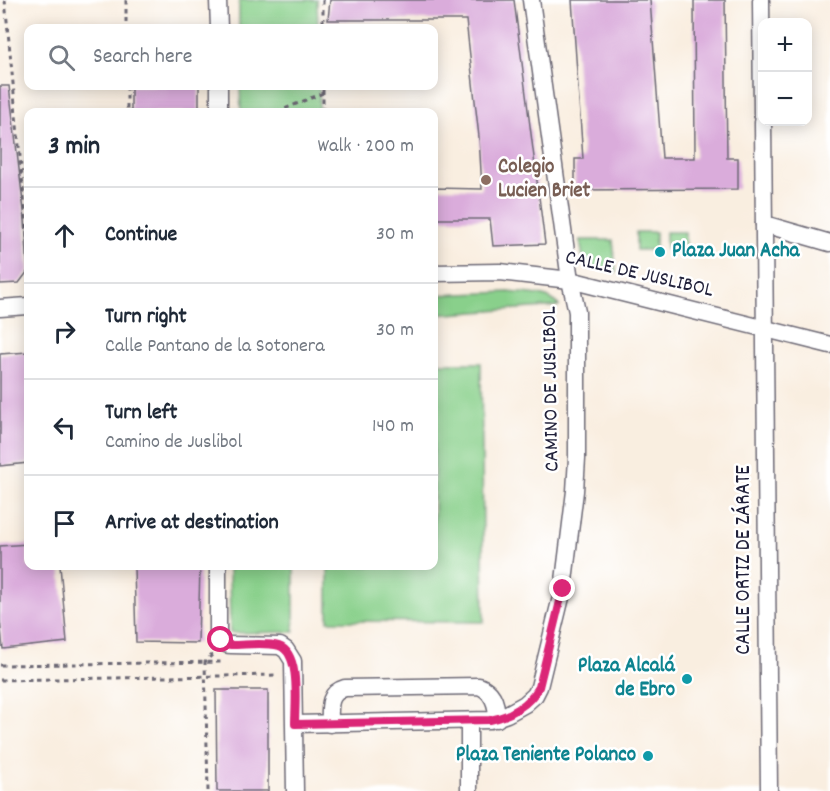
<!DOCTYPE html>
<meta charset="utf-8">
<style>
:root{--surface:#fff;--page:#f2f2f3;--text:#1f2937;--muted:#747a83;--line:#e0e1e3}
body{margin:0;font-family:Dekko,sans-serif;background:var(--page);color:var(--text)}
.controls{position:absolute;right:18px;top:18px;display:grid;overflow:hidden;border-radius:12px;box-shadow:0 3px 15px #0003}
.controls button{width:54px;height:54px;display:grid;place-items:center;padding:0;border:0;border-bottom:2px solid var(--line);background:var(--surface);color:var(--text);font:30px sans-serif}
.stop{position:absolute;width:18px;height:18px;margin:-14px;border:4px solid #db2777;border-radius:50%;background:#fff}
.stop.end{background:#db2777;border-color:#fff;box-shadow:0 2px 6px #0008}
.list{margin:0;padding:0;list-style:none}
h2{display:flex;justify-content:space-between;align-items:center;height:78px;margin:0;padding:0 24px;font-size:26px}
h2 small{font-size:20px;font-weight:400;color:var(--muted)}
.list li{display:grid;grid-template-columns:39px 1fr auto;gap:18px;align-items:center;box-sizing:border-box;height:96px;padding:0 24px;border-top:2px solid var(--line)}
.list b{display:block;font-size:22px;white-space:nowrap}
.list p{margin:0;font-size:20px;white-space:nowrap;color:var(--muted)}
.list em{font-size:20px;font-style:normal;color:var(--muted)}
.icon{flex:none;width:33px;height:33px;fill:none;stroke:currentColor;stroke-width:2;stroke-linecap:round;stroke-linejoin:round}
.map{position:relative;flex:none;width:830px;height:791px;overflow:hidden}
.search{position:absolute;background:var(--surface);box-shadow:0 3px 15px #0003;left:24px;top:24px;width:414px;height:66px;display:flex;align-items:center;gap:15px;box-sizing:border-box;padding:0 21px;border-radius:12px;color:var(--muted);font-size:22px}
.panel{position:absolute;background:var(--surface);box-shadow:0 3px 15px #0003;left:24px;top:108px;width:414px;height:462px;border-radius:12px}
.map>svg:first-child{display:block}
.green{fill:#89d08b;stroke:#567963;stroke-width:1.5}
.building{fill:#daacdb}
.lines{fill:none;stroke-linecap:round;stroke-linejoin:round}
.minor-casing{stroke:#6d6975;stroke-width:19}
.path{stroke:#6d6975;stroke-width:3;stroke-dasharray:4.5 4.5;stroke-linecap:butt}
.minor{stroke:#fff;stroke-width:16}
.route{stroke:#db2777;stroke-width:8}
.education-dot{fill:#8d6e63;stroke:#fff;stroke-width:2}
.culture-dot{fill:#0f9aa8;stroke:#fff;stroke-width:2}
.labels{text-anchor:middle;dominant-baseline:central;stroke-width:5;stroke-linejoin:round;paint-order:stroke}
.education-label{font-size:21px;font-weight:bold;fill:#785e54;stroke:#fff;text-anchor:start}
.culture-label{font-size:21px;font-weight:bold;fill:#0d838f;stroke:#fff;text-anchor:end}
.street-label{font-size:21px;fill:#22223b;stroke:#fff}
</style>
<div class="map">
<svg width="830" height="791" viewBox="0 0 830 791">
<rect width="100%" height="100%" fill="#fff"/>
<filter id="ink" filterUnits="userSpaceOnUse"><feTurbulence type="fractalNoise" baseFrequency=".0167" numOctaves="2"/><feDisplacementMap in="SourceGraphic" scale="12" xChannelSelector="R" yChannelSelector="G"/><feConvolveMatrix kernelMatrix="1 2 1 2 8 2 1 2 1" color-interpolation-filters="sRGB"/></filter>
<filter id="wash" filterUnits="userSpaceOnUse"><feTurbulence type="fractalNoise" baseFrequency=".008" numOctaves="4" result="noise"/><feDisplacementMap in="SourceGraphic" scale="24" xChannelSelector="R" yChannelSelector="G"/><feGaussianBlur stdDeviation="1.35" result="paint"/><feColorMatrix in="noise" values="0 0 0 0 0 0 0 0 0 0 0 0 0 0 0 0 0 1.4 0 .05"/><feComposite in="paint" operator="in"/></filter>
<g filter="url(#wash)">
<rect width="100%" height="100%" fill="#f9eee0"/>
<g class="green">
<path d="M239 0H317L318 28H239Z"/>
<path d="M240 86H319V112H241Z"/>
<rect x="636" y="232" width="19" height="18"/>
<rect x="666" y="232" width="19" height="18"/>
<path d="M580 240H613L616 272 584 265Z"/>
<path d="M509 292C524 294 550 292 559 306L434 315V295Z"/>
<path d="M434 363H481L484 622 328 621V566H434Z"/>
<path d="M229 566H294V632L230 633Z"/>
</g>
<g id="blocks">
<g class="building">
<path d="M330 0H514L545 244 493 246 490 219H434V188L482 189 479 137 466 20H328Z"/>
<path d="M572 0H650L662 158H695L694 0H725L727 158H738V189L575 190V159H583Z"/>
<path d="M0 86H9L25 219 28 271 19 283 0 284Z"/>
<rect x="131" y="86" width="68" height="26"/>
<path d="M28 352V463L0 466V354Z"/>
<path d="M28 544V566H60L67 642 3 649 0 620V546Z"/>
<path d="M134 566H200L198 643 136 642Z"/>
<path d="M216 690H268V791H217Z"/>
</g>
</g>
</g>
<g filter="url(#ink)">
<use href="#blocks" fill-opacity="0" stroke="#6d6975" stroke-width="1.5"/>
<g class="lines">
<defs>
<g id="minor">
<path d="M218 0 219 28"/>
<path d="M761 0 762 114"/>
<path d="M219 86V112"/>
<path d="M763 122 769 791"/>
<path d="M764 224 830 243"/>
<path d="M434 273 500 272 570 280 830 345"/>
<path d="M0 308 28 306"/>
<path d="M218 566V632C220 640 223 645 231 645L280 646 286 650 293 661 295 791"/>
<path d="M469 721V791"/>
<path d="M295 724 490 720 507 714 525 704 535 695 539 687 563 589 575 491 577 458V312L570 280 531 0"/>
<path d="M330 724C330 709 327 693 345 688L479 686C493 691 497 705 497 719"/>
</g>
</defs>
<use href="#minor" class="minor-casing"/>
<g class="path">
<path d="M5 0 28 240"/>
<path d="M126 0V28"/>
<path d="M323 0V28"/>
<path d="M127 86V112"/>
<path d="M277 112 323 93"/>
<path d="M323 112V86"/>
<path d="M0 665 225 662"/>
<path d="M0 680 277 675"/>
<path d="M208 791 205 662 214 653"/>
</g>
<use href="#minor" class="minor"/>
</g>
</g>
<g class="lines" filter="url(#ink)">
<path class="route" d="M221 640 224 644 231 645C246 645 265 642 279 646 301 653 295 705 295 724L490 720C510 716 529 705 539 687L563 589"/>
</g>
<circle class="education-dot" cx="486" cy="180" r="6"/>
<g class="culture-dot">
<circle cx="660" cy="252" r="6"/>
<circle cx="687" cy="679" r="6"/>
<circle cx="648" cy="756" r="6"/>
</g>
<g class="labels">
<g class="education-label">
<text x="498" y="168">Colegio<tspan x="498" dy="24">Lucien Briet</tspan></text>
</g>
<g class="culture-label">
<text x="672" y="252" text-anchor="start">Plaza Juan Acha</text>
<text x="675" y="667">Plaza Alcalá<tspan x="675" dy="24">de Ebro</tspan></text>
<text x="636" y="756">Plaza Teniente Polanco</text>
</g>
<g class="street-label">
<text transform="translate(639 275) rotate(13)">CALLE DE JUSLIBOL</text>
<text transform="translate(552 389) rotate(-91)">CAMINO DE JUSLIBOL</text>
<text transform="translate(745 560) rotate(-90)">CALLE ORTIZ DE ZÁRATE</text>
</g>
</g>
</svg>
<div class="controls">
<button>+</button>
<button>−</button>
</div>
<div class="stop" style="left:221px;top:640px"></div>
<div class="stop end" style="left:563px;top:589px"></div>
<div class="search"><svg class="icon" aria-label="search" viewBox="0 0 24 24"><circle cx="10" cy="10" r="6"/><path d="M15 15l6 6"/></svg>Search here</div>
<section class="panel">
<h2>3 min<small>Walk · 200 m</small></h2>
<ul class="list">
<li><svg class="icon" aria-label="ahead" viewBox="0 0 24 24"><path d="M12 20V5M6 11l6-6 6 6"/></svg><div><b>Continue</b></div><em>30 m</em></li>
<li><svg class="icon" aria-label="right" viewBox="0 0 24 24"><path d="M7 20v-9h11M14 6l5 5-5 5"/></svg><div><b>Turn right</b><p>Calle Pantano de la Sotonera</p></div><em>30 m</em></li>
<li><svg class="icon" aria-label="left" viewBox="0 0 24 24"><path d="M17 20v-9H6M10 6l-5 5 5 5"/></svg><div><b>Turn left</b><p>Camino de Juslibol</p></div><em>140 m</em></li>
<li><svg class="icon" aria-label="arrive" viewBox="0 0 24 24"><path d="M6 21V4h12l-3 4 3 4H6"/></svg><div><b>Arrive at destination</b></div></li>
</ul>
</section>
</div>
